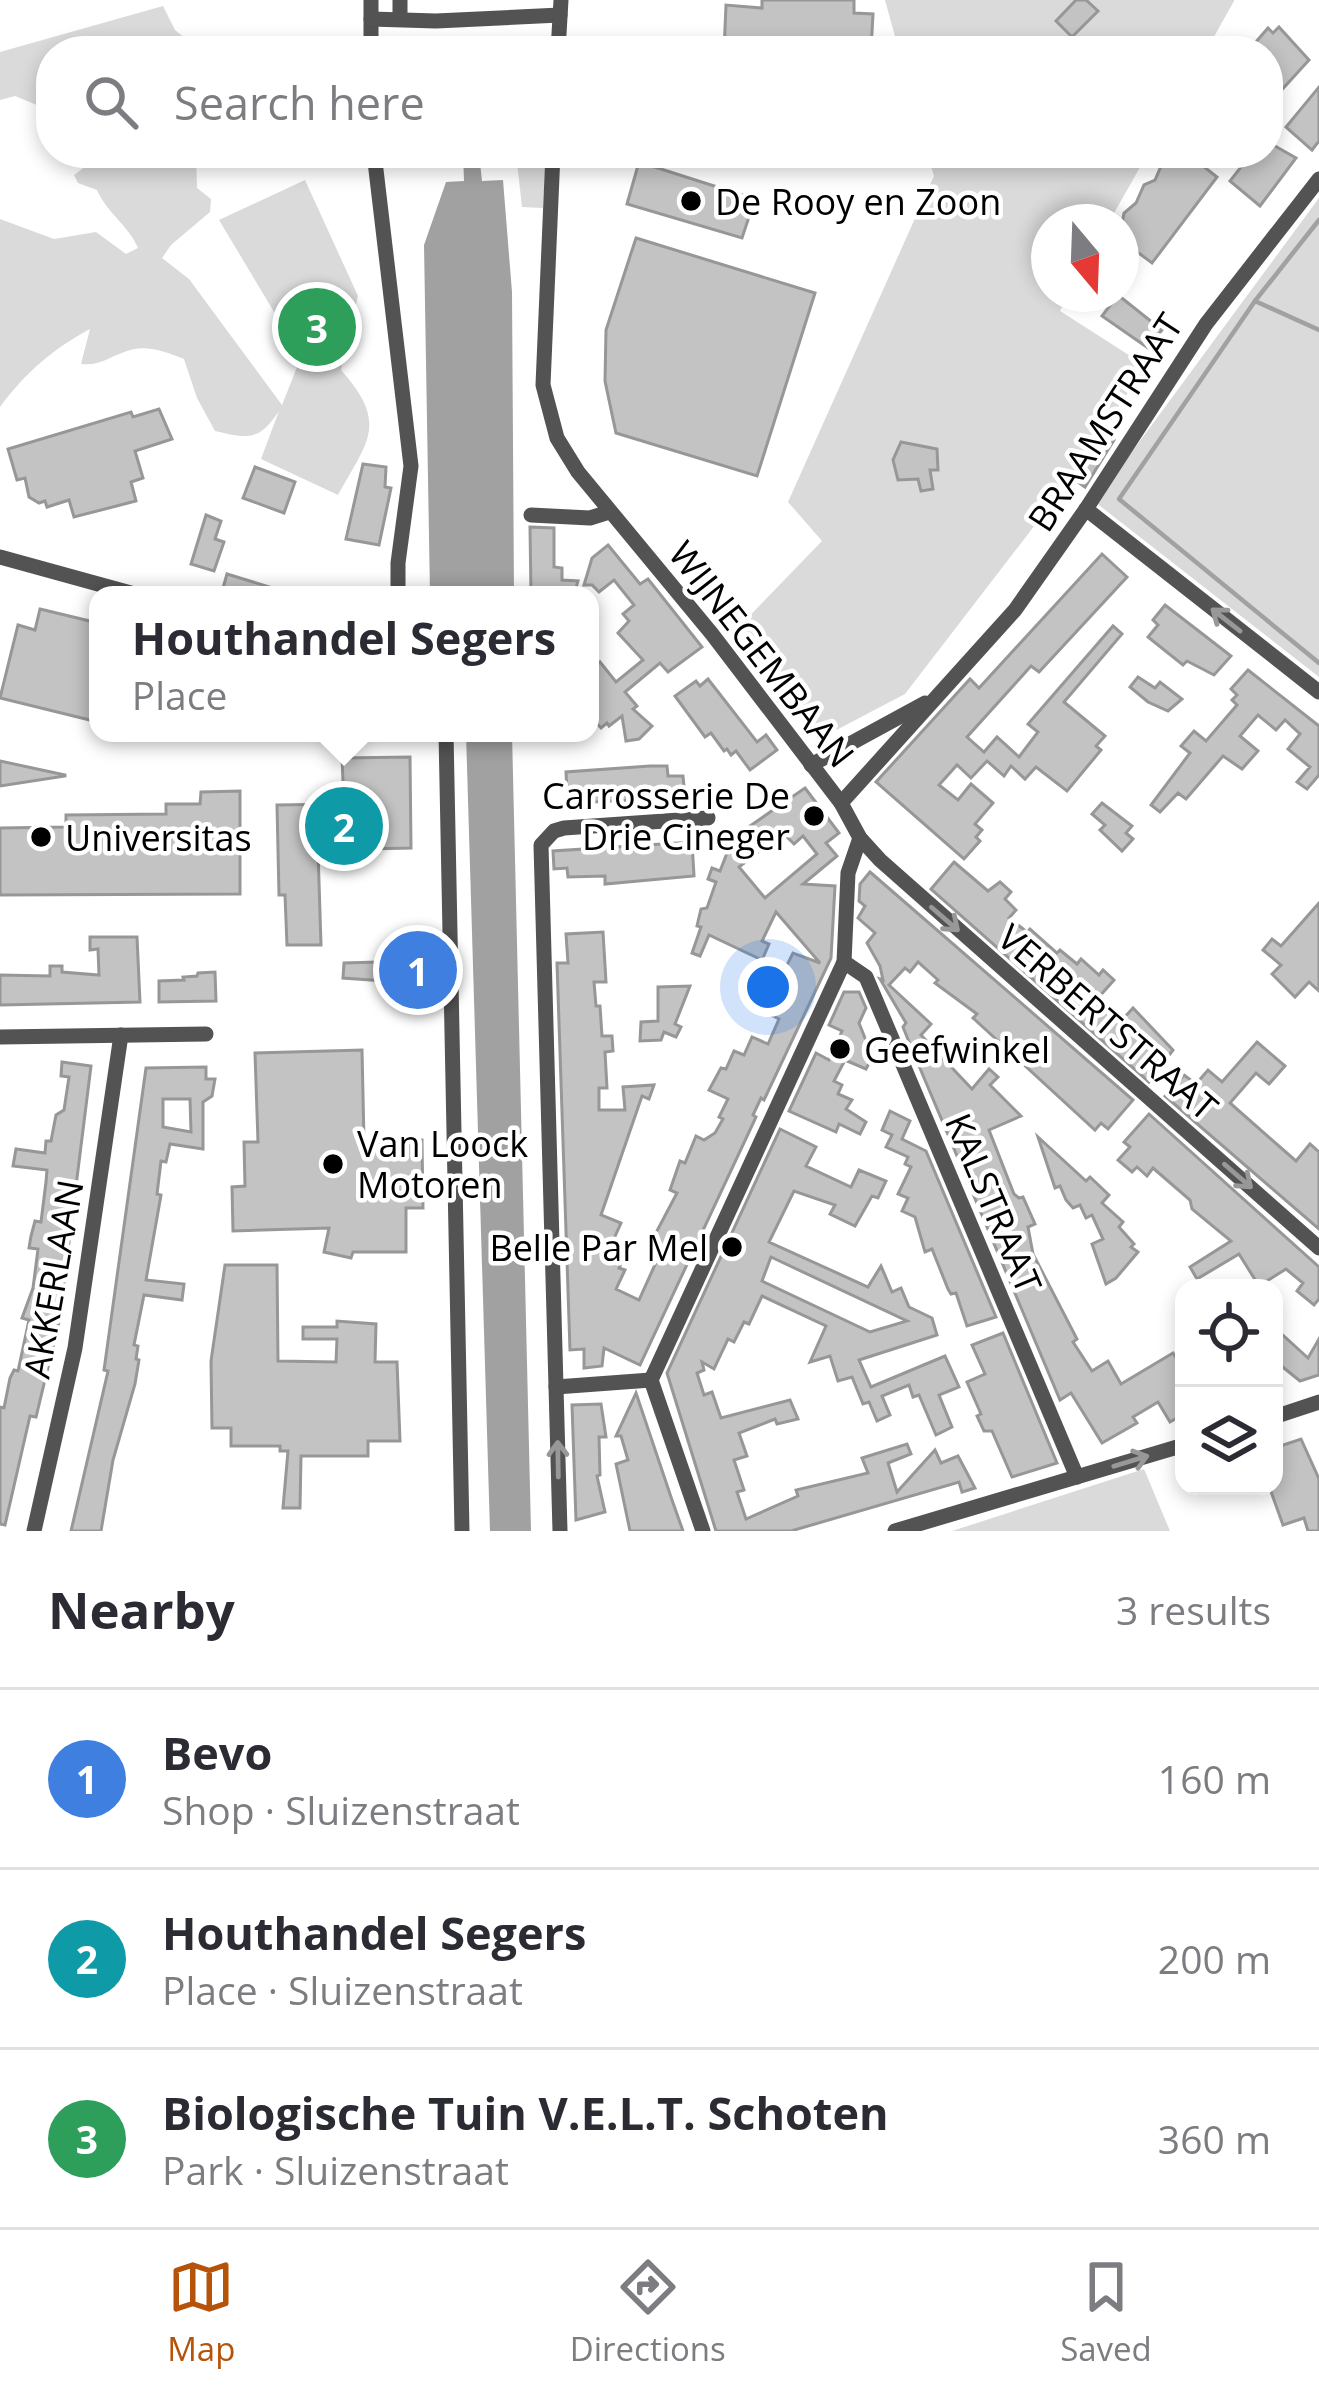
<!DOCTYPE html>
<meta charset="utf-8">
<style>
:root{--surface:#fff;--page:#f7f7f7;--text:#2b2b33;--muted:#7c7c81;--line:#e1e1e2;--accent:#b45309}
body{margin:0;font-family:"Open Sans",sans-serif;background:var(--page);color:var(--text)}
.controls{position:absolute;right:36px;bottom:36px;display:grid;overflow:hidden;border-radius:24px;box-shadow:0 6px 18px #0003}
.controls button{width:108px;height:108px;display:grid;place-items:center;padding:0;border:0;border-bottom:3px solid var(--line);background:var(--surface);color:var(--text);font:60px sans-serif}
.compass{position:absolute;left:1031px;top:204px;width:108px;height:108px;border-radius:50%;background:var(--surface);box-shadow:0 6px 18px #0003;rotate:161deg}
.you{position:absolute;left:768px;top:987px;width:42px;height:42px;margin:-30px;border:9px solid #fff;border-radius:50%;background:#1a73e8;box-shadow:0 0 0 18px #1a73e833}
.badge{display:grid;place-items:center;width:78px;height:78px;border-radius:50%;background:var(--accent);color:#fff;font-size:39px;font-weight:700}
.pin{position:absolute;translate:-50% -50%;border:6px solid #fff;box-shadow:0 3px 12px #0006}
.popup{position:absolute;left:89px;top:586px;width:510px;height:156px;box-sizing:border-box;display:grid;place-content:center;border-radius:24px;background:var(--surface);filter:drop-shadow(0 3px 9px #0005);font-size:39px;white-space:nowrap;color:var(--muted)}
.popup b{font-size:45px;color:var(--text)}
.popup::after{content:'';position:absolute;left:50%;top:100%;margin-left:-24px;border:24px solid transparent;border-top-color:var(--surface)}
.list{margin:0;padding:0;list-style:none}
h2{display:flex;justify-content:space-between;align-items:center;height:156px;margin:0;padding:0 48px;font-size:51px}
h2 small{font-size:39px;font-weight:400;color:var(--muted)}
.list li{display:grid;grid-template-columns:78px 1fr auto;gap:36px;align-items:center;box-sizing:border-box;height:180px;padding:0 48px;border-top:3px solid var(--line)}
.list b{display:block;font-size:45px;white-space:nowrap}
.list p{margin:0;font-size:39px;white-space:nowrap;color:var(--muted)}
.list em{font-size:39px;font-style:normal;color:var(--muted)}
.icon{flex:none;width:66px;height:66px;fill:none;stroke:currentColor;stroke-width:2;stroke-linecap:round;stroke-linejoin:round}
.map{position:relative;flex:none;width:1319px;height:1531px;overflow:hidden}
.search{position:absolute;background:var(--surface);box-shadow:0 6px 18px #0003;left:36px;right:36px;top:36px;height:132px;display:flex;align-items:center;gap:30px;box-sizing:border-box;padding:0 42px;border-radius:48px;color:var(--muted);font-size:45px}
.sheet{height:696px;background:var(--surface)}
nav{display:flex;justify-content:space-around;align-items:center;box-sizing:border-box;height:168px;border-top:3px solid var(--line);background:var(--surface);font-size:33px;color:var(--muted)}
nav a{display:grid;justify-items:center;gap:6px}
nav .on{color:var(--accent)}
.map>svg:first-child{display:block}
.green{fill:#dadada}
.water{fill:#a1a1a1}
.lines{fill:none;stroke-linecap:round;stroke-linejoin:round}
.stream{stroke:#a1a1a1;stroke-width:4.5}
.building{fill:#c3c3c3;stroke:#979797;stroke-width:3;fill-rule:evenodd}
.minor{stroke:#535353;stroke-width:15}
.oneway{stroke:#989898}
.poi-dot{fill:#000;stroke:#fff;stroke-width:4.5}
.labels{text-anchor:middle;dominant-baseline:central;stroke-width:9;stroke-linejoin:round;paint-order:stroke}
.poi-label{font-size:36px;fill:#000;stroke:#fff;text-anchor:start}
.street-label{font-size:36px;fill:#000;stroke:#fff}
</style>
<div class="map">
<svg width="1319" height="1531" viewBox="0 0 1319 1531">
<rect width="100%" height="100%" fill="#fff"/>
<g class="green">
<path d="M885 0H1234V1L1206 51H899Z"/>
<path d="M163 6 175 30 201 51H51V111L15 96 0 100V52Z"/>
<path d="M110 153H196L197 188 211 199 210 212 171 245 162 258 189 279 282 405 301 357 219 220 305 180 358 296 341 370C388 423 369 440 338 495L261 459 279 411C259 441 249 439 215 431L197 398 184 359C166 352 146 344 127 351 109 357 100 366 81 364L90 329C53 349 25 373 0 407V219L54 239 96 232 126 254 138 248C129 226 107 213 97 190L78 183 74 175 86 166 114 163Z"/>
<path d="M516 153H546L543 208 522 207Z"/>
<path d="M927 153H1148L1109 222H1049V294H1069L1060 311 1146 366 1058 495 905 694 823 737 735 631 822 541 788 502 934 176Z"/>
<path d="M1319 198V677L1095 502Z"/>
<path d="M1144 1469 1170 1531H952Z"/>
</g>
<g class="water">
<path d="M463 153H479L482 181 503 180 512 292 514 595H430L424 245 446 182 464 181Z"/>
<path d="M466 733H512L531 1531H490Z"/>
</g>
<g class="lines">
<g class="stream">
<path d="M1319 220 1255 301 1119 499 1319 663"/>
<path d="M1255 301 1319 330"/>
</g>
</g>
<g class="building">
<path d="M762 0H854V13L873 14 871 51H724L726 5 762 8Z"/>
<path d="M1076 0H1086L1098 11 1072 37 1056 21Z"/>
<path d="M1279 27 1309 60 1268 105V51H1248L1268 28 1273 33Z"/>
<path d="M1319 87V141L1312 150 1286 127Z"/>
<path d="M1268 142 1296 158 1260 206 1230 181 1252 153H1268Z"/>
<path d="M1189 155 1217 177 1152 263 1124 242 1130 234 1121 228 1124 213 1136 203 1144 185 1155 180 1162 164 1174 156 1183 163Z"/>
<path d="M639 162 755 199 742 238 627 204Z"/>
<path d="M636 238 815 293 757 476 616 433 605 381 606 330Z"/>
<path d="M1118 295 1162 330 1148 348 1102 316Z"/>
<path d="M159 409 172 439 135 451 143 478 131 482 136 501 74 517 69 500 47 507 45 501 39 503 29 497 25 478 17 480 8 449 131 412 133 417Z"/>
<path d="M1104 434 1114 440 1085 487 1075 480 1080 473 1075 471 1081 460 1086 463Z"/>
<path d="M901 442 937 449 938 470H930L933 489 921 491 918 479 898 480 893 460Z"/>
<path d="M363 464 386 467 385 487 391 488 379 545 346 539Z"/>
<path d="M255 467 295 482 284 513 243 498Z"/>
<path d="M206 515 221 521 215 539 224 542 214 571 191 564Z"/>
<path d="M530 527 554 528V567L562 568V580L578 581 574 595H531Z"/>
<path d="M608 545 640 584 648 579 702 647 668 672 660 663 625 692 637 706 633 709 652 726 639 739 626 741 622 716 609 726 607 723 601 728 590 716V671L600 662 616 682 643 660 618 633 629 621 623 614 634 605 614 580 599 592 592 585H584L592 558Z"/>
<path d="M1102 554 1127 577 1039 672 1031 666 967 737 984 752 997 737 1019 757 1038 732 1028 724 1113 626 1122 634 1064 702 1105 736 1096 746 1101 750 1067 791 1036 767 1025 779 1011 766 1004 776 987 761 971 778 957 765 939 785 958 800 971 784 993 803 975 824 982 830 976 837 980 841 964 859 876 782 970 679 979 688Z"/>
<path d="M227 574 286 592V595H221Z"/>
<path d="M1165 605 1231 656 1214 675 1187 661 1183 665 1148 637 1158 625 1153 620Z"/>
<path d="M40 609 98 623V722L0 698 18 625 35 630Z"/>
<path d="M1248 670 1319 726V775L1307 789 1297 782 1310 767 1288 749 1300 734 1285 720 1276 730 1258 715 1240 736 1258 751 1242 769 1223 756 1186 799 1178 793 1160 812 1151 805 1190 753 1181 746 1194 731 1206 741 1237 705 1232 700 1237 695 1231 689Z"/>
<path d="M1138 677 1155 688 1160 682 1182 699 1168 711 1148 702 1130 687Z"/>
<path d="M708 679 757 742 766 735 777 750 750 770 736 751 731 755 727 749 724 751 711 733 705 737 675 696 696 681 700 686Z"/>
<path d="M410 757 411 848 318 850 321 945H287L285 895H279L277 805 344 804 342 758Z"/>
<path d="M0 761 65 775V776L0 786Z"/>
<path d="M650 766H667L668 776H683L685 797 576 803V792L567 793 566 772Z"/>
<path d="M805 788 839 833 826 843 837 856 803 884 835 886 831 958 764 1100 761 1098 753 1115 756 1117 749 1132 640 1365 604 1348 602 1366 584 1368V1349L570 1350 557 963H568L566 934 603 932 606 982H594L596 1006H600L602 1036H612L613 1051 605 1052 607 1088H599V1110H625L623 1087 654 1085 649 1099 642 1096 601 1215 621 1223 612 1243 627 1251 619 1268 625 1270 616 1289 639 1300 658 1258 651 1255 654 1249 649 1246 677 1193 670 1190 680 1161 685 1163 696 1136 704 1140 715 1133 723 1119 719 1117 728 1099 709 1090 721 1068 726 1069 734 1051 744 1055 752 1037 768 1044 779 1019 757 1008 778 968 784 971 793 953 820 963 776 912 762 941 769 944 762 960 709 935 700 956 692 953 701 927 697 926 701 909 707 908 716 882 708 879 712 868 720 871 727 853 721 846ZM783 833 794 844 803 836 817 854 765 898 739 867Z"/>
<path d="M240 791V894L0 895V828L66 827V815L166 814V804H200L201 792Z"/>
<path d="M1102 803 1132 826 1126 833 1133 839 1122 851 1100 830 1105 825 1092 814Z"/>
<path d="M692 842 694 876 605 884V876L568 877 567 868 554 869 553 851Z"/>
<path d="M954 862 988 891 1000 882 1011 892 1005 899 1016 910 1009 918 1027 932 1030 929 1057 953 1060 950 1077 964 1081 959 1099 975 1103 970 1114 980 1098 998 1122 1020 1133 1008 1173 1050 1149 1082 931 889Z"/>
<path d="M870 872 1133 1100 1108 1129 1101 1123 1095 1130 973 1018 977 1014 935 983 938 980 918 962 910 972 905 968 889 985 931 1024 921 1035 972 1089 989 1069 998 1077 990 1085 1021 1116 989 1130 1014 1194 1019 1198 1023 1197 1035 1224 1028 1227 1033 1254 1077 1339 1073 1342 1092 1371 1108 1361 1121 1384 1173 1353 1184 1370V1414L1170 1422 1158 1402 1133 1417 1137 1423 1102 1443 1071 1393 1060 1400 911 1047 903 1027 906 1023 880 979 883 980 880 966 867 943 875 933 858 918 865 906 859 901 860 884Z"/>
<path d="M1319 903V991L1309 982 1295 997 1272 974 1281 965 1263 950 1272 939 1281 946Z"/>
<path d="M90 937H137L140 1002 0 1005V975L50 976V966H62V972L99 975 98 949 90 950Z"/>
<path d="M379 962 426 964V984L343 978 344 963Z"/>
<path d="M215 972 216 1001 159 1002V981L184 980 183 977 197 976 198 973Z"/>
<path d="M690 986 675 1024 681 1027 676 1037 664 1032 661 1040 640 1041 641 1022 658 1021V987Z"/>
<path d="M844 992H859L866 1008 859 1023 867 1043 877 1048 866 1069 845 1060 834 1081 842 1085 838 1094 852 1100 846 1109 866 1122 860 1134 839 1124 836 1132 789 1111 816 1053 829 1060 842 1031 829 1025Z"/>
<path d="M1257 1042 1285 1066 1269 1084 1256 1073 1230 1103 1296 1161 1310 1144 1319 1152V1229L1165 1096 1184 1075 1196 1084 1208 1070 1222 1082Z"/>
<path d="M362 1050 364 1141 422 1140 423 1208H406V1252H353L351 1258 324 1252 329 1228 233 1231 232 1187 245 1186 244 1142H258L255 1053Z"/>
<path d="M62 1062 91 1066 59 1322 36 1417 30 1416 5 1525 0 1524V1407L4 1408 10 1378 14 1370 18 1371 29 1320 22 1318 33 1288 38 1249 29 1248 31 1236 35 1221 41 1222 46 1182 47 1170 13 1166 16 1149 45 1153 46 1141H51L56 1115 64 1110 69 1077 61 1076Z"/>
<path d="M206 1067V1079H215L212 1096 203 1102V1149L170 1144 166 1162 161 1161 157 1194 161 1195 146 1280 184 1284 182 1300 144 1295 134 1345 138 1346 136 1359 139 1360 135 1384 113 1460 101 1531H71L108 1371 104 1370 146 1068ZM163 1099H190L191 1132 163 1127Z"/>
<path d="M890 1111 910 1121 902 1139 926 1151 996 1317 967 1326 956 1293 951 1294 948 1289 932 1249 925 1252 915 1217 902 1211 908 1198 898 1194 911 1167 905 1164 908 1157 886 1147 892 1135 882 1130Z"/>
<path d="M1149 1114 1319 1267V1299L1314 1305 1297 1291 1303 1283 1286 1269 1259 1286 1239 1254 1197 1279 1190 1267 1231 1241 1192 1209 1190 1200 1153 1168 1147 1176 1137 1167 1132 1172 1118 1160 1130 1147 1124 1142Z"/>
<path d="M780 1129 816 1147 806 1166 851 1187 859 1170 886 1181 878 1198 872 1196 855 1226 830 1214 835 1205 794 1191 769 1242 868 1287 881 1266 892 1292 901 1288 909 1307 932 1318 937 1335 859 1360 871 1387 945 1356 959 1387 939 1395 952 1427 936 1435 919 1395 913 1397 909 1385 882 1396 890 1415 877 1421 869 1402 863 1404 852 1377 838 1381 830 1356 810 1362 826 1326 762 1296 749 1324 744 1322 734 1342 728 1339 714 1369 702 1362 704 1370 697 1373 704 1395 712 1392 721 1418 790 1400 798 1419 777 1424 775 1419 739 1433 747 1456 734 1460 744 1490 737 1492 746 1519 798 1496 796 1490 868 1473 862 1458 907 1444 911 1454 888 1463 897 1492 935 1450 941 1463 958 1456 975 1488 962 1492 959 1482 791 1531H716L667 1373ZM771 1257 907 1321 870 1332 762 1281Z"/>
<path d="M1038 1137 1086 1181 1090 1177 1109 1195 1102 1203 1123 1222 1119 1227 1134 1244 1131 1247 1138 1252 1116 1278 1106 1284 1092 1244 1103 1239 1092 1215 1086 1218 1080 1205 1073 1208 1066 1200 1060 1186 1055 1188Z"/>
<path d="M225 1265H277L278 1361 336 1362 337 1339H303V1327H337V1321L376 1324 375 1362H397L400 1441H368V1456H301L300 1508H283L288 1451H280V1446H231V1428H212L211 1361Z"/>
<path d="M1274 1327 1308 1358 1319 1339V1375L1300 1381 1274 1360Z"/>
<path d="M1003 1333 1057 1463 1012 1477 992 1431H984L977 1416 981 1414 967 1382 985 1374 972 1345Z"/>
<path d="M636 1393 672 1500 683 1531H630L616 1464 628 1460 621 1436H616Z"/>
<path d="M601 1404 606 1437H599L600 1475 597 1476 605 1512 576 1520 572 1405Z"/>
<path d="M1301 1439 1319 1479V1531H1308L1304 1518 1283 1525 1269 1486H1274V1448Z"/>
</g>
<g class="lines">
<g class="minor">
<path d="M371 0V51"/>
<path d="M371 19 436 21 560 15"/>
<path d="M400 19V0"/>
<path d="M558 51 561 0"/>
<path d="M374 153 411 466 398 563V595"/>
<path d="M553 153 543 385 557 438 578 472 712 634 841 803 860 838 880 860 1319 1248"/>
<path d="M1086 509 1319 692"/>
<path d="M531 515 590 518 609 512"/>
<path d="M0 557 138 595"/>
<path d="M446 733 462 1531"/>
<path d="M811 765 925 703"/>
<path d="M841 803 1015 610 1086 509 1206 324 1319 179"/>
<path d="M844 962 866 977 1077 1477"/>
<path d="M0 1037 206 1034"/>
<path d="M556 1387 651 1380"/>
<path d="M1274 1417 1319 1402"/>
<path d="M34 1531 75 1348 121 1035"/>
<path d="M560 1531 541 845 554 831 564 828 708 818"/>
<path d="M703 1531 651 1380 844 962 848 873 860 838"/>
<path d="M895 1531 1184 1445"/>
</g>
</g>
<defs><path id="oneway-shaft" d="M-6 0H5M1.5-3L5.5 0L1.5 3" fill="none" stroke-width="1.6" stroke-linecap="round" stroke-linejoin="round" transform="scale(3)"/></defs>
<g class="oneway">
<use href="#oneway-shaft" transform="translate(1226 620) rotate(-142)"/>
<use href="#oneway-shaft" transform="translate(945 919) rotate(41)"/>
<use href="#oneway-shaft" transform="translate(1238 1176) rotate(41)"/>
<use href="#oneway-shaft" transform="translate(558 1459) rotate(-91)"/>
<use href="#oneway-shaft" transform="translate(1131 1461) rotate(-17)"/>
</g>
<g class="poi-dot">
<circle cx="691" cy="201" r="12"/>
<circle cx="814" cy="816" r="12"/>
<circle cx="41" cy="837" r="12"/>
<circle cx="840" cy="1049" r="12"/>
<circle cx="333" cy="1164" r="12"/>
<circle cx="732" cy="1247" r="12"/>
</g>
<g class="labels">
<g class="poi-label">
<text x="715" y="201">De Rooy en Zoon</text>
<text x="790" y="795" text-anchor="end">Carrosserie De<tspan x="790" dy="41">Drie Cineger</tspan></text>
<text x="65" y="837">Universitas</text>
<text x="864" y="1049">Geefwinkel</text>
<text x="357" y="1143">Van Loock<tspan x="357" dy="41">Motoren</tspan></text>
<text x="708" y="1247" text-anchor="end">Belle Par Mel</text>
</g>
<g class="street-label">
<text transform="translate(1105 422) rotate(-57)">BRAAMSTRAAT</text>
<text transform="translate(762 654) rotate(52)">WIJNEGEMBAAN</text>
<text transform="translate(1108 1022) rotate(41)">VERBERTSTRAAT</text>
<text transform="translate(994 1203) rotate(67)">KALSTRAAT</text>
<text transform="translate(53 1279) rotate(-80)">AKKERLAAN</text>
</g>
</g>
</svg>
<div class="controls">
<button><svg class="icon" aria-label="locate" viewBox="0 0 24 24"><circle cx="12" cy="12" r="6"/><path d="M12 2v4M12 18v4M2 12h4M18 12h4"/></svg></button>
<button><svg class="icon" aria-label="layers" viewBox="0 0 24 24"><path d="M12 4l9 5-9 5-9-5zM3 14l9 5 9-5"/></svg></button>
</div>
<svg class="compass" viewBox="-18 -18 36 36"><path d="M0-13l5 13h-10z" fill="#e53935"/><path d="M0 13l5-13h-10z" fill="#7c7c81"/></svg>
<div class="you"></div>
<div class="pin badge" style="left:418px;top:970px;background:#3f7fe0">1</div>
<div class="pin badge" style="left:344px;top:826px;background:#0f9aa8">2</div>
<div class="popup"><b>Houthandel Segers</b>Place</div>
<div class="pin badge" style="left:317px;top:327px;background:#2e9e5b">3</div>
<div class="search"><svg class="icon" aria-label="search" viewBox="0 0 24 24"><circle cx="10" cy="10" r="6"/><path d="M15 15l6 6"/></svg>Search here</div>
</div>
<section class="sheet">
<h2>Nearby<small>3 results</small></h2>
<ul class="list">
<li><span class="badge" style="background:#3f7fe0">1</span><div><b>Bevo</b><p>Shop · Sluizenstraat</p></div><em>160 m</em></li>
<li><span class="badge" style="background:#0f9aa8">2</span><div><b>Houthandel Segers</b><p>Place · Sluizenstraat</p></div><em>200 m</em></li>
<li><span class="badge" style="background:#2e9e5b">3</span><div><b>Biologische Tuin V.E.L.T. Schoten</b><p>Park · Sluizenstraat</p></div><em>360 m</em></li>
</ul>
</section>
<nav>
<a class="on"><svg class="icon" aria-label="map" viewBox="0 0 24 24"><path d="M3 6l6-2 6 2 6-2v14l-6 2-6-2-6 2zM9 4v14M15 6v14"/></svg>Map</a>
<a><svg class="icon" aria-label="directions" viewBox="0 0 24 24"><path d="M12 3l9 9-9 9-9-9zM9 14v-3h6M13 9l2 2-2 2"/></svg>Directions</a>
<a><svg class="icon" aria-label="saved" viewBox="0 0 24 24"><path d="M7 4h10v16l-5-4-5 4z"/></svg>Saved</a>
</nav>
